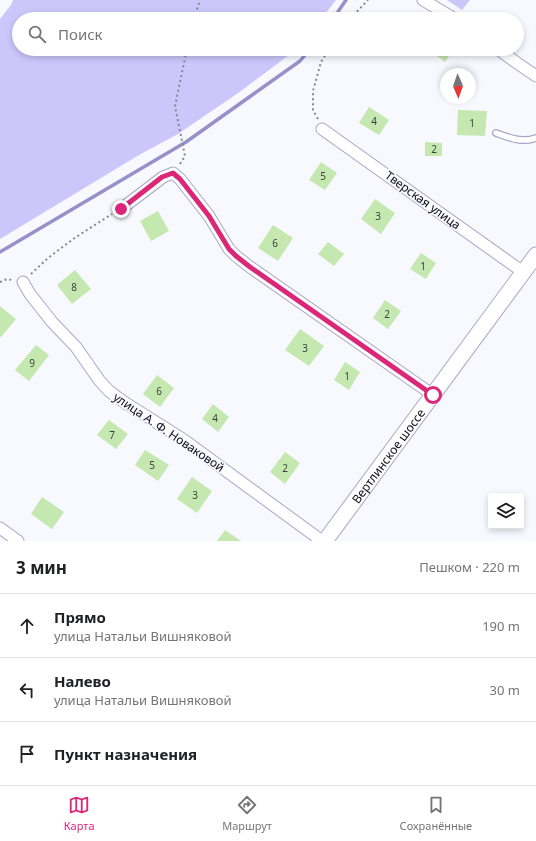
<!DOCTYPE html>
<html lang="ru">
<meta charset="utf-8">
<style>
:root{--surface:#fff;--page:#f2f2f2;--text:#202124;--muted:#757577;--line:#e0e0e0;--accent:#db2777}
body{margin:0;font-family:"Noto Sans",sans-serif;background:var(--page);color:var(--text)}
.controls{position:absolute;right:12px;bottom:12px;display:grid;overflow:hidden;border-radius:4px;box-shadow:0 2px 6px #0003}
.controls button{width:36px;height:36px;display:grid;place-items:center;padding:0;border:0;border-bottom:1px solid var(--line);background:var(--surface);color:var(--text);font:20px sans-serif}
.compass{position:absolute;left:440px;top:68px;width:36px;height:36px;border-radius:50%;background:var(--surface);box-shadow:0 2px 6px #0003;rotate:178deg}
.stop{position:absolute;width:12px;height:12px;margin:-9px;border:3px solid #db2777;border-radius:50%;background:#fff}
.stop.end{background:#db2777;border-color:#fff;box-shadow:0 1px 4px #0008}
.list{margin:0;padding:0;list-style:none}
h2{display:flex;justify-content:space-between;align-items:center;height:52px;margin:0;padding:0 16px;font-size:17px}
h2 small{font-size:13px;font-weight:400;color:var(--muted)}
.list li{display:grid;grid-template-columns:26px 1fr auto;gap:12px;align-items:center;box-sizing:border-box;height:64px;padding:0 16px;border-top:1px solid var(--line)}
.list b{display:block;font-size:15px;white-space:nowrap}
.list p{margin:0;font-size:13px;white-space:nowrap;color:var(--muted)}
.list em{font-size:13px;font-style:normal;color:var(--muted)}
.icon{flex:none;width:22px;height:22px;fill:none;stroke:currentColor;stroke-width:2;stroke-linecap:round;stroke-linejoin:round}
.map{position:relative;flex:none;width:536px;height:541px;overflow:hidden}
.search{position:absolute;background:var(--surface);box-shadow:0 2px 6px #0003;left:12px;right:12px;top:12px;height:44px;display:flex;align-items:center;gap:10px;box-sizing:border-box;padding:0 14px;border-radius:22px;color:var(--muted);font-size:15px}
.sheet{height:244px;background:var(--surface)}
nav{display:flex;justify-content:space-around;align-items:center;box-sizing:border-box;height:56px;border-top:1px solid var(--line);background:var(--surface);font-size:11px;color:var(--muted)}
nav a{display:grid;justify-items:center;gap:2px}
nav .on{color:var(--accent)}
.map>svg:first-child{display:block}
.green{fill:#cdc6fb}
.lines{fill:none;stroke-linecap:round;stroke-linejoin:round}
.stream{stroke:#9990ca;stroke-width:3.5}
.building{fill:#c4e8af}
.lane-casing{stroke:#aaa5c8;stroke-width:8}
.street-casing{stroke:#aaa5c8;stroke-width:13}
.secondary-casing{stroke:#aaa5c8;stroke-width:17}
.path{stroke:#888791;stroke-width:2;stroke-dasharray:2 3;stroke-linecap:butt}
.lane{stroke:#fff;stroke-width:5.5}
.street{stroke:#fff;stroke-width:11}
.secondary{stroke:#fff;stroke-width:15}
.route{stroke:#db2777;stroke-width:5}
.labels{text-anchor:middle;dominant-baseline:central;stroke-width:3.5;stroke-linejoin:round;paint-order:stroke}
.number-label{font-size:10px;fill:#3b423d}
.street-label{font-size:12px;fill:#0d0b17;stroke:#f8f8ff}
</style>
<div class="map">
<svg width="536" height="541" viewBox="0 0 536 541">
<rect width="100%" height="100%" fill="#f8f8ff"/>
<g class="green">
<path d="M13 0H336L321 19H19V49H294L289 55 241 91 178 134 139 155 0 239V19L11 5Z"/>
<path d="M447 0H470L462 10Z"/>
</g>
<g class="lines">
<g class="stream">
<path d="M333 19 346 0"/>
<path d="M0 252 186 142 300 61 310 49"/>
</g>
</g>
<g class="building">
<path d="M428 49H454L445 62Z"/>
<path d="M369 107 389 120 379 135 359 123Z"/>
<path d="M458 110 487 111 485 136 457 135Z"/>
<path d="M425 142 442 143V156H425Z"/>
<path d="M321 162 337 173 325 190 309 180Z"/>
<path d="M375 199 395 213 381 234 361 219Z"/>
<path d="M158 211 169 231 151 241 140 221Z"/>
<path d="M273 225 293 238 278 261 258 248Z"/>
<path d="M328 242 344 254 334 266 318 254Z"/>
<path d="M421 253 436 263 426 279 410 269Z"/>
<path d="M75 270 91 289 72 304 57 285Z"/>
<path d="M385 300 401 311 388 329 373 318Z"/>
<path d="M0 306 16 319 0 338Z"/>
<path d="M300 329 324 346 309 366 285 350Z"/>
<path d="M36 345 49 355 29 381 15 370Z"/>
<path d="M345 362 360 372 349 390 334 380Z"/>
<path d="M157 375 174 388 160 407 143 394Z"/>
<path d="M213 404 229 417 218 432 202 419Z"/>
<path d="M109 420 128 434 116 449 97 435Z"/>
<path d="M145 450 169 465 158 481 135 465Z"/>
<path d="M285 452 300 463 285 484 270 472Z"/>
<path d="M192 477 212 491 197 513 177 499Z"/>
<path d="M42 497 64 512 52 529 31 514Z"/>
<path d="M225 530 241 541H217Z"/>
</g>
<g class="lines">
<defs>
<path id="lane" d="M496 133C510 138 521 143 536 138"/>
<g id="street">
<path d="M423 0 455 19"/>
<path d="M498 49 517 63 536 76"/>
<path d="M322 129 523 272"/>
<path d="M121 209 163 177 173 173 180 179 209 216 229 249 236 256 250 267 433 395"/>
<path d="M23 282 30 294 52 322 76 347 99 380 109 391 124 402 184 440 322 541"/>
<path d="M0 528 18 541"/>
</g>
<g id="secondary">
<path id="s1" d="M325 541 536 255"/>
</g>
</defs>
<use href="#lane" class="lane-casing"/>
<use href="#street" class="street-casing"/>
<use href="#secondary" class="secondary-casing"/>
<g class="path">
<path d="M194 19 200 0"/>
<path d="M350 19 368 0"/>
<path d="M318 119 313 110V91L321 62 329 49"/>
<path d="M180 164 185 156 175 106 187 49"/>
<path d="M31 274 48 258 76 237 112 214"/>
<path d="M0 282 7 279 12 280"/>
</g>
<use href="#lane" class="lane"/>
<use href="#street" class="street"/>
<use href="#secondary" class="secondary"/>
</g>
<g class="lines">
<path class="route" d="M121 209 162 177 173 173 180 179 209 216 229 249 236 256 250 267 433 395"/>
</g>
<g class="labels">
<g class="number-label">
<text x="374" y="121">4</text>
<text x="472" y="123">1</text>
<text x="434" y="149">2</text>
<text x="323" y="176">5</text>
<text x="378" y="216">3</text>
<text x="275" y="243">6</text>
<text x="423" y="266">1</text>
<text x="74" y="287">8</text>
<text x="387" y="314">2</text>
<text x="305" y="348">3</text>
<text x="32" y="363">9</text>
<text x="347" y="376">1</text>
<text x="159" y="391">6</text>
<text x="215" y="418">4</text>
<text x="112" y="435">7</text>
<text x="152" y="465">5</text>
<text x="285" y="468">2</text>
<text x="195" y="495">3</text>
</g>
<g class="street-label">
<text transform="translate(423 200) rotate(36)">Тверская улица</text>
<text transform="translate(169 432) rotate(34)">улица А. Ф. Новаковой</text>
<text stroke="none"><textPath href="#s1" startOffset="106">Вертлинское шоссе</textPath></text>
</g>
</g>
</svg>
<div class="controls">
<button><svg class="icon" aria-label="layers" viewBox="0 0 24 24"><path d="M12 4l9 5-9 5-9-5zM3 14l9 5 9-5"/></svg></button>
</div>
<svg class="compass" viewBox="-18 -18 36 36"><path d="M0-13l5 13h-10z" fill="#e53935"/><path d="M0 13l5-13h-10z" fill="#757577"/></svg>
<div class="stop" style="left:433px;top:395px"></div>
<div class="stop end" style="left:121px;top:209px"></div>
<div class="search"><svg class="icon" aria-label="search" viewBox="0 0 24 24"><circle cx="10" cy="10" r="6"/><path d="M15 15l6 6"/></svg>Поиск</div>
</div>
<section class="sheet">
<h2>3 мин<small>Пешком · 220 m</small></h2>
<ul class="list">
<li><svg class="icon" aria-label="ahead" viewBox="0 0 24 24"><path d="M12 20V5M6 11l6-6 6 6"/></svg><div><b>Прямо</b><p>улица Натальи Вишняковой</p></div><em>190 m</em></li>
<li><svg class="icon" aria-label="left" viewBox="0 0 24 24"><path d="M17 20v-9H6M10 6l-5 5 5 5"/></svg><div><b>Налево</b><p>улица Натальи Вишняковой</p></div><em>30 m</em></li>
<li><svg class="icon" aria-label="arrive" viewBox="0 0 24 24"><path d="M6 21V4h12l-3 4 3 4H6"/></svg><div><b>Пункт назначения</b></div></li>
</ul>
</section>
<nav>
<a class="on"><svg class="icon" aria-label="map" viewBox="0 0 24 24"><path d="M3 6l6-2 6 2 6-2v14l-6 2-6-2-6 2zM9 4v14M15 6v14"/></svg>Карта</a>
<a><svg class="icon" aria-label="directions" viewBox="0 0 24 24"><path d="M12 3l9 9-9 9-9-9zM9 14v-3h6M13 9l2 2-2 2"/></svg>Маршрут</a>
<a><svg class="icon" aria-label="saved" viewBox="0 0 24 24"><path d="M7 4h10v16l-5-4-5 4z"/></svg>Сохранённые</a>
</nav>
